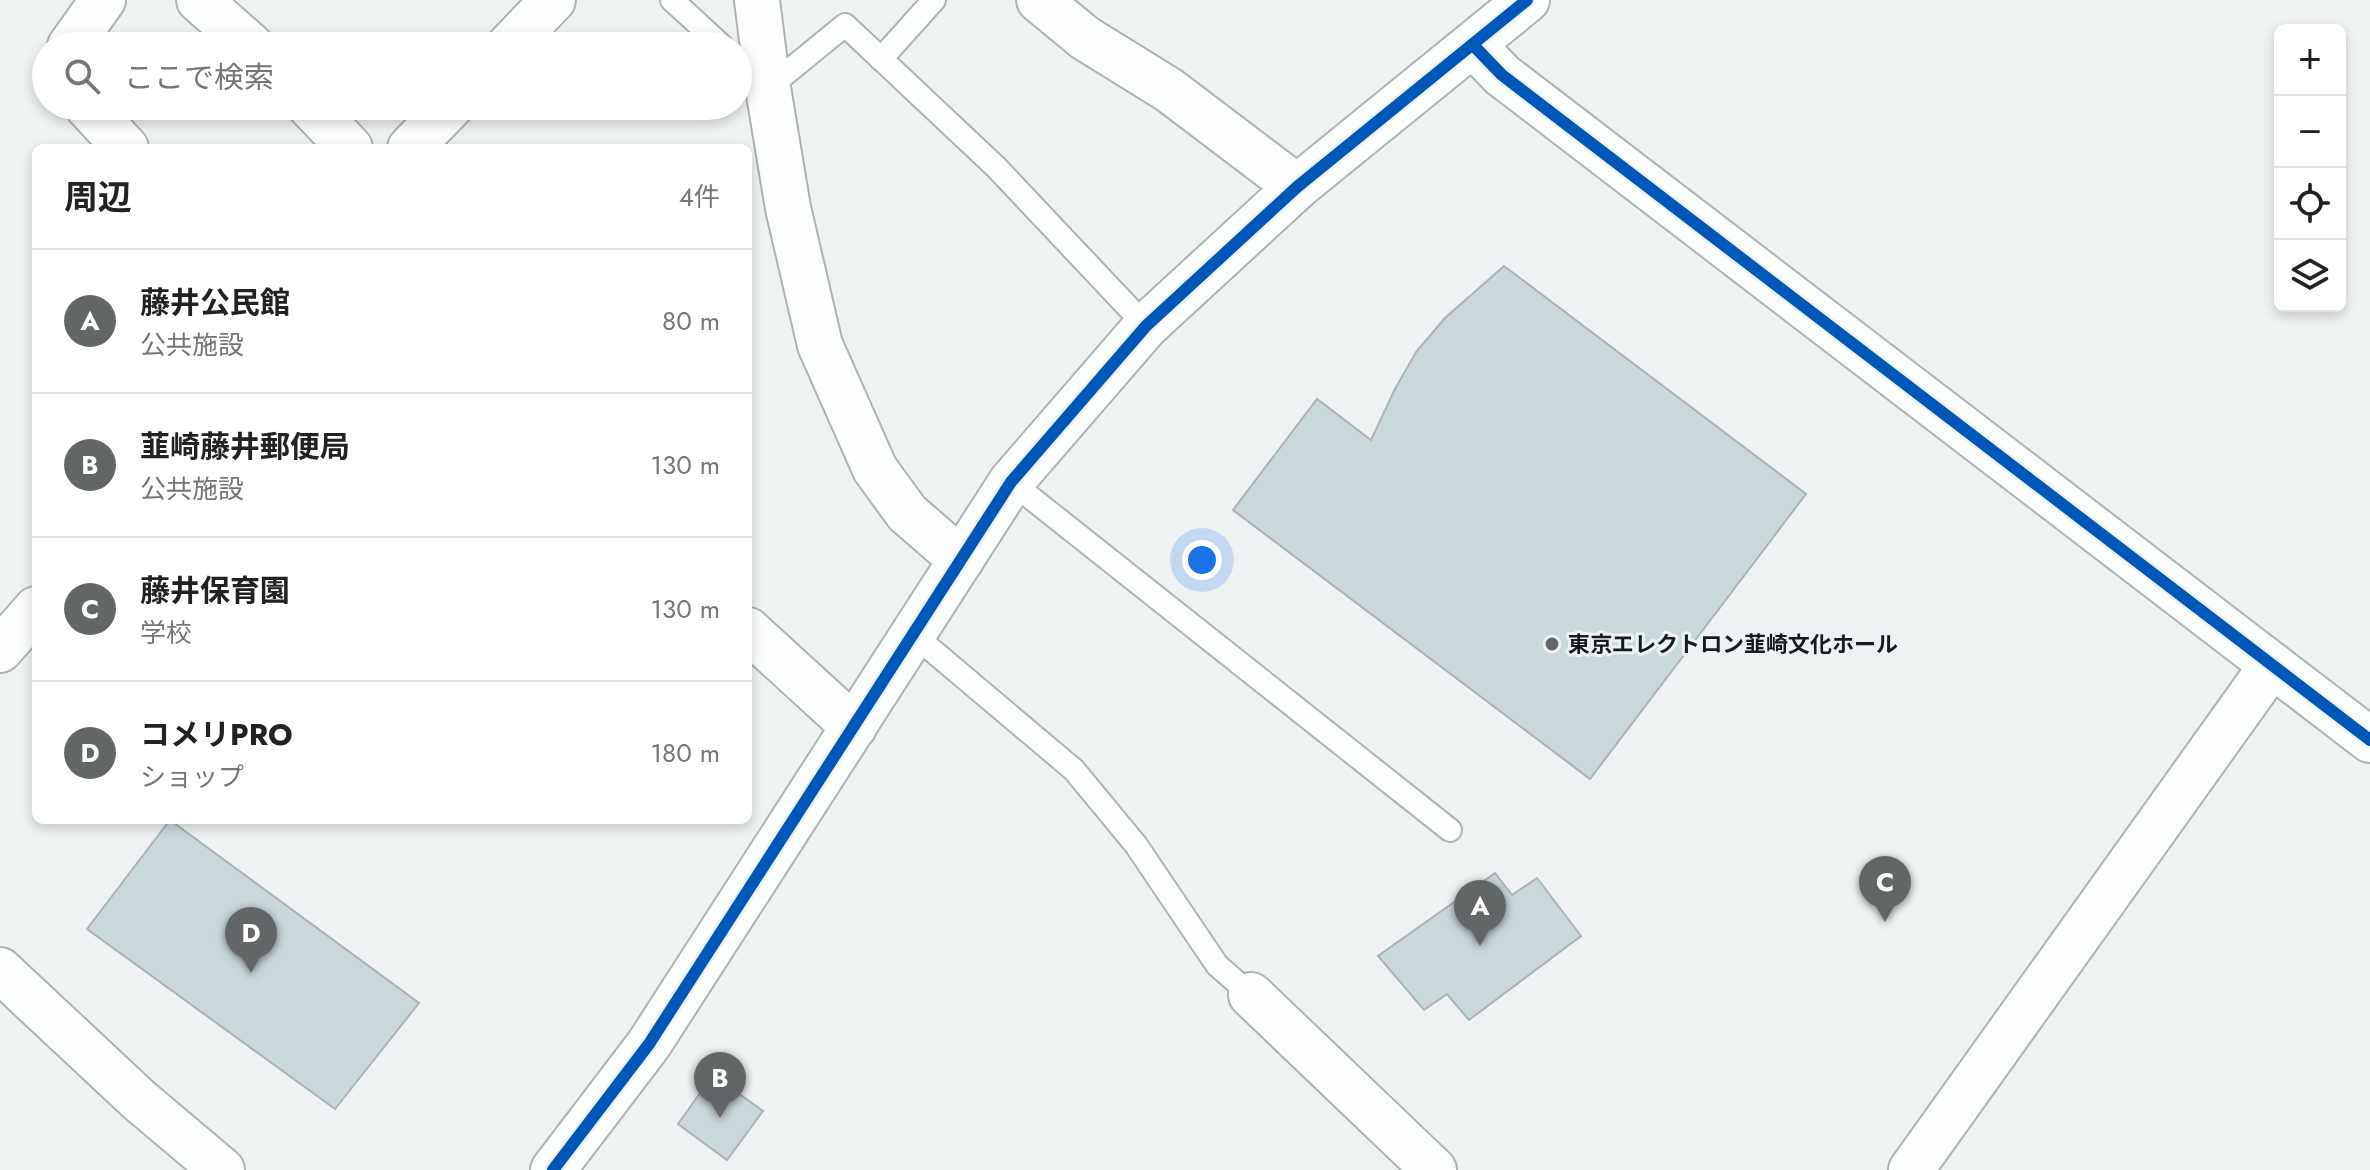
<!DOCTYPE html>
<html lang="ja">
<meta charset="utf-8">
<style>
:root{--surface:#fff;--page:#f6f6f6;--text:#222;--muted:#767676;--line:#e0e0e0;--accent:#636667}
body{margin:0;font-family:Jost,"Noto Sans JP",sans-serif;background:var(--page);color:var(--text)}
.controls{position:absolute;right:24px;top:24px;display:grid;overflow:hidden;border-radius:12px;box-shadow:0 4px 12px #0003}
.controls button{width:72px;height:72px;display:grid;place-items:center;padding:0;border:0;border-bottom:2px solid var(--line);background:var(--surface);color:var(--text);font:40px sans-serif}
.you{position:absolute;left:1202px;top:560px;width:28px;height:28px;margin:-20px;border:6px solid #fff;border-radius:50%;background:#1a73e8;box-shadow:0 0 0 12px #1a73e833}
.badge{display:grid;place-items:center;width:52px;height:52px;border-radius:50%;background:var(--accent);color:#fff;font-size:26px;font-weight:700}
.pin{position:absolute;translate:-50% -66px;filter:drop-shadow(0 2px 4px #0008)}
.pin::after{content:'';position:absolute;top:42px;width:28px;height:24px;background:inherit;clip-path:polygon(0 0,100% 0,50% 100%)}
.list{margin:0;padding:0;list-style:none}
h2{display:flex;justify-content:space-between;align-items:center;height:104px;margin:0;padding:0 32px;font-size:34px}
h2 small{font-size:26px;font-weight:400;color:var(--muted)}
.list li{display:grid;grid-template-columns:52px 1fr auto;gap:24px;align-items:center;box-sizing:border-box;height:144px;padding:0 32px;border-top:2px solid var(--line)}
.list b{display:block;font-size:30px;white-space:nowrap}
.list p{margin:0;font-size:26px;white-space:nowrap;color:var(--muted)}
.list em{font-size:26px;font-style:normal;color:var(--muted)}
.icon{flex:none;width:44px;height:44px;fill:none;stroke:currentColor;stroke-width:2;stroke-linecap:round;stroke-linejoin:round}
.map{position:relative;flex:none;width:2370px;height:1170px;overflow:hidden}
.search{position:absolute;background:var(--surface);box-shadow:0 4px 12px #0003;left:32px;top:32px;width:720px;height:88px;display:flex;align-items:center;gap:20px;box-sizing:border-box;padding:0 28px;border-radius:44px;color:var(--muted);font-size:30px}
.panel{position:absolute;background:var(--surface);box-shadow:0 4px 12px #0003;left:32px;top:144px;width:720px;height:680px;border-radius:12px}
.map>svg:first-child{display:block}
.building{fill:#cad8db;stroke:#afb2b2;stroke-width:2}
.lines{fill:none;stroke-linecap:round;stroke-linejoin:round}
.service-casing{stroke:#afb2b2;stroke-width:26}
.minor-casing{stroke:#afb2b2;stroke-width:48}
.tertiary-casing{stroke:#afb2b2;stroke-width:48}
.service{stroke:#fcfdfd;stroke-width:22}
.minor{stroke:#fcfdfd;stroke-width:44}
.tertiary{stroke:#fcfdfd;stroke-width:44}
.cycleway-casing{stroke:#ecf3f5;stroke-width:17}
.cycleway{stroke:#0057b8;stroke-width:12}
.poi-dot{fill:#636667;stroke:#ecf3f5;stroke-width:3}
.labels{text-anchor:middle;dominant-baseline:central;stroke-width:6;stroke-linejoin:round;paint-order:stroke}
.poi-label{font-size:22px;font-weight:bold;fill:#181a1b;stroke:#ecf3f5;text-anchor:start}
</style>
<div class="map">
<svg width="2370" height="1170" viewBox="0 0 2370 1170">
<rect width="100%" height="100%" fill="#eef2f3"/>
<g class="building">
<path d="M1504 266 1806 494 1590 779 1233 510 1317 399 1371 440 1395 389 1416 352 1445 318Z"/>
<path d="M170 820 419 1003 335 1109 87 929Z"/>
<path d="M1495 873 1512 895 1537 878 1581 936 1469 1020 1447 994 1424 1010 1378 956Z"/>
<path d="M713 1075 763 1111 727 1160 678 1124Z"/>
</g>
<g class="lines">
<defs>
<g id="service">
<path d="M672 0 722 46"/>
<path d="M881 59 934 0"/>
<path d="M738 60 768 88 845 25 996 167 1146 326"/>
<path d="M1011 482 1450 830"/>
<path d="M914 635 1074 770 1136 845 1217 965 1251 995"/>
</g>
<g id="minor">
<path d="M199 0 251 46"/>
<path d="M757 0 768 88 788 208 820 345 875 469 907 513 961 560"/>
<path d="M1039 0 1085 38 1169 90 1297 187"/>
<path d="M70 46 103 0"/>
<path d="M509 46 553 0"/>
<path d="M87 106 126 148"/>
<path d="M310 106 350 148"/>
<path d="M410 148 451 106"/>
<path d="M748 630 854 727"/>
<path d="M0 650 36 609"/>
<path d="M1251 995 1434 1170"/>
<path d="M1911 1170 2272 665"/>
</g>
<g id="tertiary">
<path d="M1473 45 1502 75 2370 740"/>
<path d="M0 970 139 1100 222 1170"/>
<path d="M553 1170 649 1044 1011 482 1146 326 1297 187 1527 0"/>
</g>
</defs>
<use href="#service" class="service-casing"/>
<use href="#minor" class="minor-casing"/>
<use href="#tertiary" class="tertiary-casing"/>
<use href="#service" class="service"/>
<use href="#minor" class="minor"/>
<use href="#tertiary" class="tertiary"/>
<defs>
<g id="cycleway">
<path d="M1473 45 1502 75 2370 740"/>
<path d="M553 1170 649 1044 1011 482 1146 326 1297 187 1527 0"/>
</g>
</defs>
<use href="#cycleway" class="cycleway-casing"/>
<use href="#cycleway" class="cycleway"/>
</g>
<circle class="poi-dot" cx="1552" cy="644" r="8"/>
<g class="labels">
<g class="poi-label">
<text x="1568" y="644">東京エレクトロン韮崎文化ホール</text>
</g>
</g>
</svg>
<div class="controls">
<button>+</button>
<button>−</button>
<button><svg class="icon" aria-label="locate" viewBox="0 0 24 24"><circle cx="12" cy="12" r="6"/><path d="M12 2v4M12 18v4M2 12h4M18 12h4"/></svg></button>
<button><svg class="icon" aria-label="layers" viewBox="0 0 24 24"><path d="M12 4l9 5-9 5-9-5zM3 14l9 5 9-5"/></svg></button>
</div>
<div class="you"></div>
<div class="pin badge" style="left:1480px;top:946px">A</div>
<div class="pin badge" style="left:720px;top:1118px">B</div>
<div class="pin badge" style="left:1885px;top:922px">C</div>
<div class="pin badge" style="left:251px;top:973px">D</div>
<div class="search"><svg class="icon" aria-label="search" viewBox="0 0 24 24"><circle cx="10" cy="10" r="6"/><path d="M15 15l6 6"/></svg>ここで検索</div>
<section class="panel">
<h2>周辺<small>4件</small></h2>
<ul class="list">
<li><span class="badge">A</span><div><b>藤井公民館</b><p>公共施設</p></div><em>80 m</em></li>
<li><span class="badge">B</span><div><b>韮崎藤井郵便局</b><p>公共施設</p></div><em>130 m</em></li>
<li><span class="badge">C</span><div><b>藤井保育園</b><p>学校</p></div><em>130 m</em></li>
<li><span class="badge">D</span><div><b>コメリPRO</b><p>ショップ</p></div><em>180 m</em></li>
</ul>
</section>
</div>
